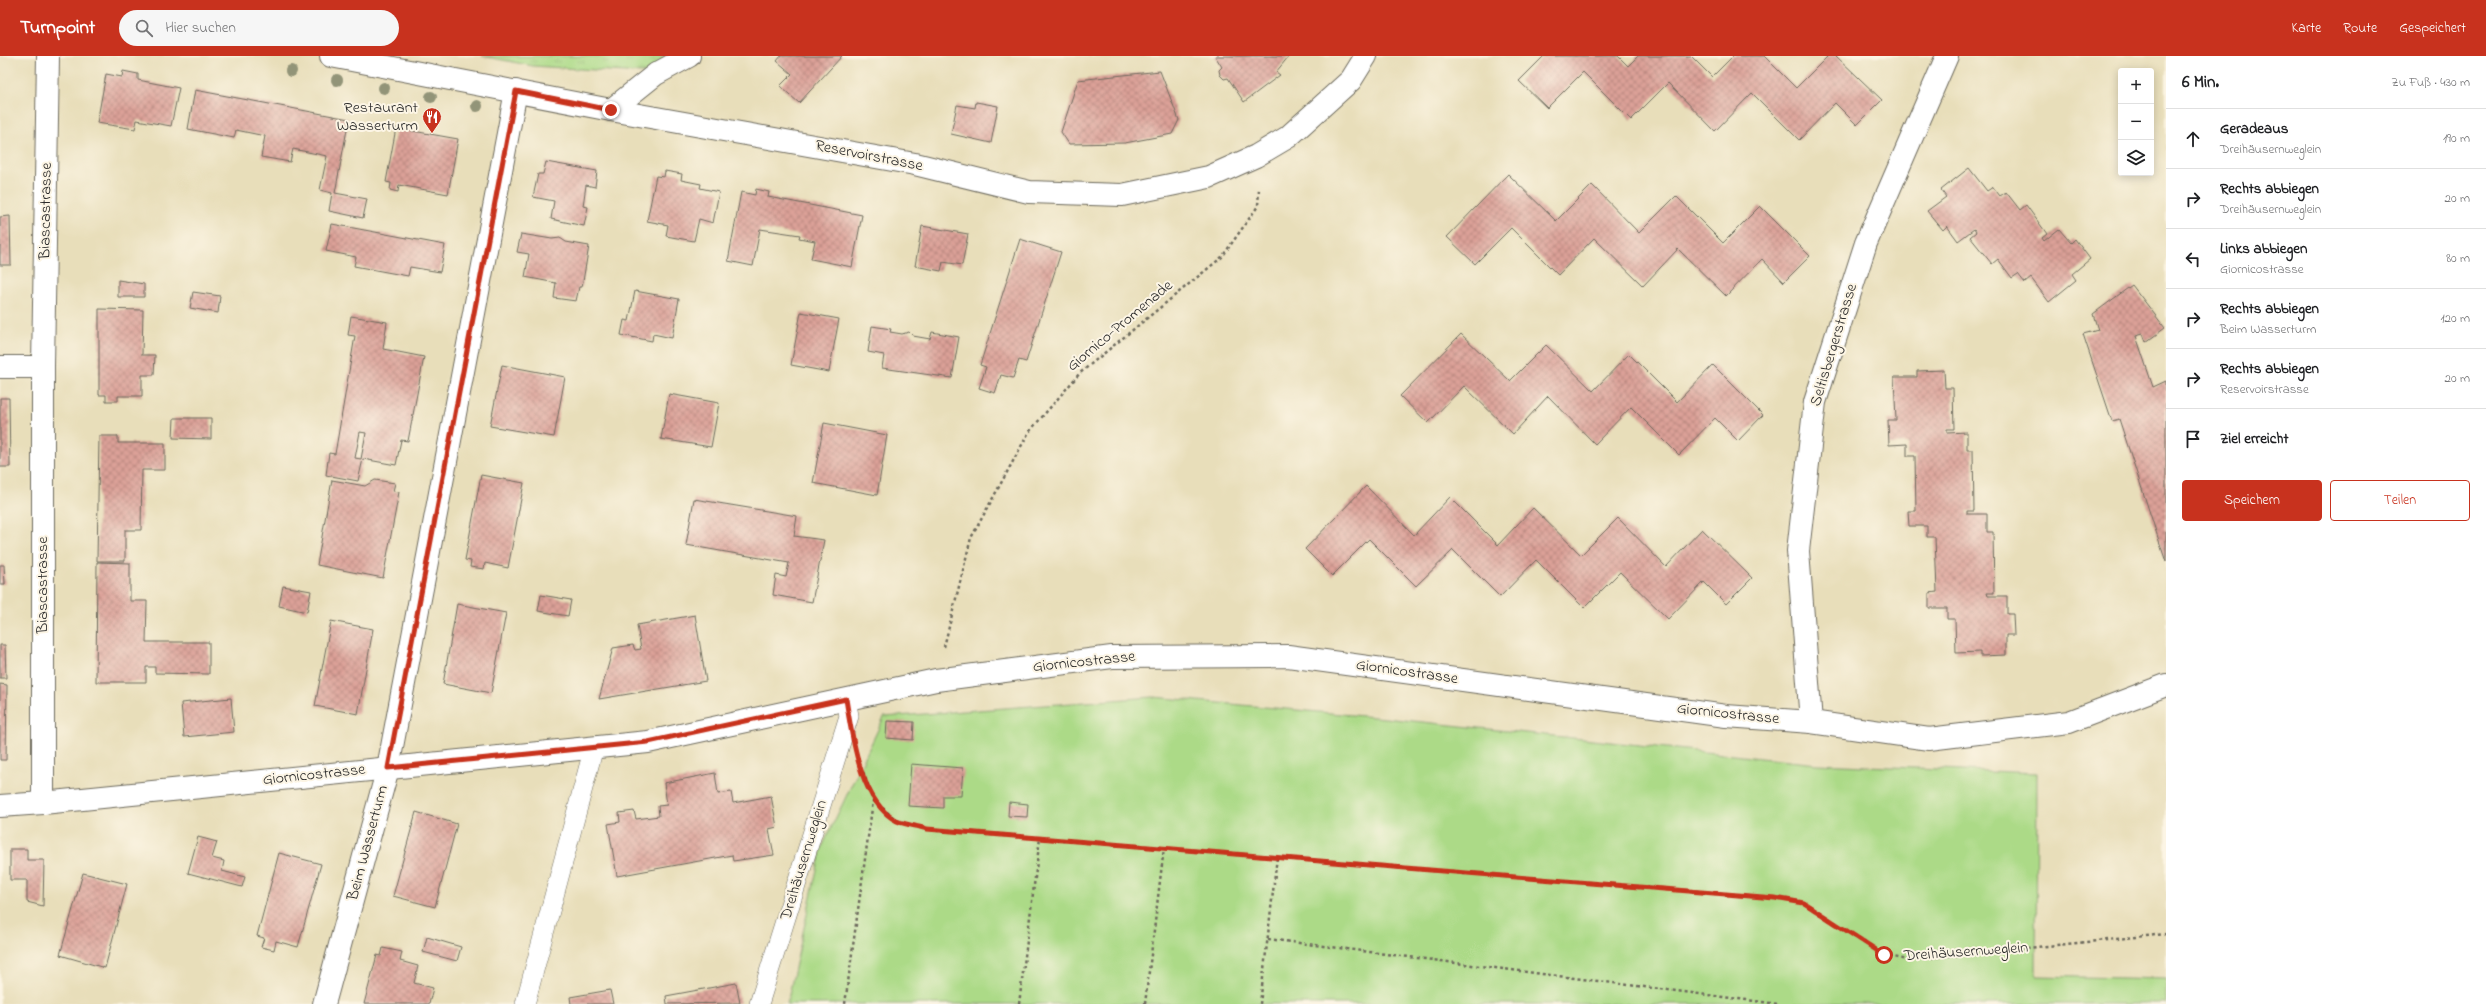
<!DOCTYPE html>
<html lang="de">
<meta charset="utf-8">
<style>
:root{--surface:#fff;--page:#f6f6f6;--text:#202124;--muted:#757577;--line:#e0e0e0;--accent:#c8321e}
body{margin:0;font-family:"Indie Flower",sans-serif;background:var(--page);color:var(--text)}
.controls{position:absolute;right:12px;top:12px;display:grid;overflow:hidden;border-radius:4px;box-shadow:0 2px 10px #0003}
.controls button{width:36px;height:36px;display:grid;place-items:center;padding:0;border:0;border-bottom:1px solid var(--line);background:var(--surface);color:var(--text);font:20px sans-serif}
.stop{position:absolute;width:12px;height:12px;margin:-9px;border:3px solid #c8321e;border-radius:50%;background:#fff}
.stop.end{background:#c8321e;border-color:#fff;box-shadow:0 1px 4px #0008}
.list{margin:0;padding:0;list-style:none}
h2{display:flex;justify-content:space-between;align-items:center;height:52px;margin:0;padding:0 16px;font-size:17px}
h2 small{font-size:13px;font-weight:400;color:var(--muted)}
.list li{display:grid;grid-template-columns:26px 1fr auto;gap:12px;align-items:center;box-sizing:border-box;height:60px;padding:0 16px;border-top:1px solid var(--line)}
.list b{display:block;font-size:15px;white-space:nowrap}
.list p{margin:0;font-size:13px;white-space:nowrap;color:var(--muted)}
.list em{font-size:13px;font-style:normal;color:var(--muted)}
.actions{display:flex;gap:8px;padding:12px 16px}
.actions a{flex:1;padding:9px 0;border:1px solid var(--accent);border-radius:4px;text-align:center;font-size:14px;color:var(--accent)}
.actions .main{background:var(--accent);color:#fff}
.icon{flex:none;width:22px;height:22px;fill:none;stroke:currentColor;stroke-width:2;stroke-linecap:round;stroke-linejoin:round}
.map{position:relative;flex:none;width:2166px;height:948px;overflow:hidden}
header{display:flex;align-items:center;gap:24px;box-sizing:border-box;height:56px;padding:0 20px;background:var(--accent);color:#fff}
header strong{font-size:19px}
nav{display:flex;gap:22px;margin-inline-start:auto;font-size:14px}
.search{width:280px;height:36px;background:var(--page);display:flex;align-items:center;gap:10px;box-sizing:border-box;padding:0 14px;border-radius:22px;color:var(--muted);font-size:15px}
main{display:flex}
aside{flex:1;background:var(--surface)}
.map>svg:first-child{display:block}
.grass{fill:url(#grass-tufts);stroke:#6c8259}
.garden{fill:#acda87;stroke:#6c8259}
.building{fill:url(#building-cross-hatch);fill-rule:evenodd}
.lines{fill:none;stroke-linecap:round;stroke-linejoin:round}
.service-casing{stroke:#6d6a5d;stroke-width:20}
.minor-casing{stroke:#6d6a5d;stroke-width:24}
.path{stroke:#6d6a5d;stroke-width:2.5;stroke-dasharray:3 3;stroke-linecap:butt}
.service{stroke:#fff;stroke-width:19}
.minor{stroke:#fff;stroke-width:22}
.tree{fill:#929478}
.route{stroke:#c8321e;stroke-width:5}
.labels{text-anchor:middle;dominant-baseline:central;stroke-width:4;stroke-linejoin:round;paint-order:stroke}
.poi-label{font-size:16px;fill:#2b2b2b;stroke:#fcf5e5;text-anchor:end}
.street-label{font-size:16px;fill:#2b2b2b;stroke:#fcf5e5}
</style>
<header>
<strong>Turnpoint</strong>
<div class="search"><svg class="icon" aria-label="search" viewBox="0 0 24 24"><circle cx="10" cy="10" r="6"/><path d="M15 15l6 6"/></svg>Hier suchen</div>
<nav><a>Karte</a><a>Route</a><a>Gespeichert</a></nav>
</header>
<main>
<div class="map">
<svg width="2166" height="948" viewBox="0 0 2166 948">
<defs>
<pattern id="grass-tufts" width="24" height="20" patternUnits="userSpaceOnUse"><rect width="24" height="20" fill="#acda87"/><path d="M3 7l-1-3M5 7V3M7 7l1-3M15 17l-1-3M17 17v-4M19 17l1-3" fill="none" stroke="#94bb75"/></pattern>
<pattern id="building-cross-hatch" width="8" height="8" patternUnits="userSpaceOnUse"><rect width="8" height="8" fill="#dca198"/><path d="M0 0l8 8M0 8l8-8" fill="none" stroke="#b3837c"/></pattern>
</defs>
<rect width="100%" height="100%" fill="#fcf5e5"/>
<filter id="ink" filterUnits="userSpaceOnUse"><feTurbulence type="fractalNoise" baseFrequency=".025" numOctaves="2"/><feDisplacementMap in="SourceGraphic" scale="8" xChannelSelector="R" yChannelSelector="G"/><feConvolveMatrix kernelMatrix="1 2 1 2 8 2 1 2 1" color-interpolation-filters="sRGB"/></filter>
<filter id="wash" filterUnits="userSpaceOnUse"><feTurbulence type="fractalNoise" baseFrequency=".012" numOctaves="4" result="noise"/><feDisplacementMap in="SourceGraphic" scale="16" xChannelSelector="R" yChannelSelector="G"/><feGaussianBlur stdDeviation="0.9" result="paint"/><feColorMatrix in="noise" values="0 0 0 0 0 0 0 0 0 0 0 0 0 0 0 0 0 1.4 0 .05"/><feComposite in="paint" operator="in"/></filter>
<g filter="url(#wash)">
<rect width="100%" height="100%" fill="#e8deba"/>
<path class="grass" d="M482 0H689L656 18 533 10Z"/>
<path class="garden" d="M1153 641 1385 662 1817 708 2037 717 2036 920 2166 923V948H787L822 791 884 661Z"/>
<g id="blocks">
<g class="building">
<path d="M781 0H842L799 47 780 30 792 18 777 5Z"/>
<path d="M1215 0H1289L1276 16 1280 19 1244 46 1228 22 1224 23 1220 19 1219 14 1222 11Z"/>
<path d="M1544 0H1618L1628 10 1638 0H1691L1712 21 1733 0H1764L1796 32 1828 0H1836L1882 44 1857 69 1835 47 1799 84 1752 37 1715 75 1668 27 1631 64 1583 16 1547 52 1519 25Z"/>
<path d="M123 15 138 18V24L179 32 171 70 137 64 135 73 97 67 106 18 122 21Z"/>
<path d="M1160 15 1179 64 1172 78 1125 87 1069 88 1061 76 1078 24Z"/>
<path d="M195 34 349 63 335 137 367 143 363 162 329 155 332 137 320 134 327 100 293 93 290 106 261 101 265 80 236 74 234 82 188 73Z"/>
<path d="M976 46 998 50 991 87 951 78 957 49 975 52Z"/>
<path d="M396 72 458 83 448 138 399 129 398 136 390 134 391 127 386 126Z"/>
<path d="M546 106 597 115 595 131 586 129 583 150 588 151 584 170 551 163 554 145 533 141 538 118H543Z"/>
<path d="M1969 112 1987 135 1993 131 2000 140 2006 136 2020 154 2026 149 2047 178 2042 182 2044 185 2059 173 2071 187 2075 183 2090 203 2072 218 2076 224 2049 246 2031 222 2025 227 2018 218 2012 222 1998 203 1992 208 1970 181 1976 176 1974 173 1958 185 1947 170 1943 174 1927 155 1946 141 1941 134Z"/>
<path d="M665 115 682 118 681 124 701 128 700 132 719 136 713 167 699 163 694 185 666 180 668 169 647 165 656 120 664 121Z"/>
<path d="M1508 118 1556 165 1592 129 1639 177 1676 140 1723 187 1760 150 1810 200 1784 226 1762 203 1726 240 1678 193 1643 230 1594 182 1558 219 1511 172 1475 208 1447 181Z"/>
<path d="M756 133 769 136 768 141 862 159 852 211 811 203 815 185 799 182 800 179 760 173 753 210 728 205 741 136 755 139Z"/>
<path d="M10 160 11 209H0V161Z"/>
<path d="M332 168 445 189 440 216 410 211 408 220 354 210 356 201 326 195Z"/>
<path d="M922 170 968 178 962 209 943 206 941 215 915 210Z"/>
<path d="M521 178 552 183 560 182 566 186 589 190 582 231H579L576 245 554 242 556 227 525 221 529 198 517 196Z"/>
<path d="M1020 183 1061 196 1026 306 1019 304 1013 322 1001 319 995 337 979 332 986 311 980 309Z"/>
<path d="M118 224 144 228V241H118Z"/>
<path d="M2132 229 2165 272 2146 286 2143 278 2136 280 2153 331 2166 325V506L2119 363 2112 365 2083 278 2098 274 2093 258Z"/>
<path d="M635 235 679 243 672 282 653 278 652 285 621 279 624 264 629 265Z"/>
<path d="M193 236 220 240 218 257 190 252Z"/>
<path d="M99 253 143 254 142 299H155L154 319H142V340H118V345H106V339H99Z"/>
<path d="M801 256 839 263 829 316 791 309Z"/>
<path d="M351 260 387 266 383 293 424 301 408 385 401 384 396 409 363 403 358 425 326 419 329 397 335 398 355 280 348 279ZM360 376 366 377 361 403 355 402Z"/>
<path d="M872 270 891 273 890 276 902 278 909 276 913 280 930 283 932 276 959 281 952 322 882 312 884 299 868 296Z"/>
<path d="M1461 278 1510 325 1546 289 1593 335 1629 298 1677 346 1713 309 1763 359 1738 385 1715 362 1679 399 1631 351 1595 388 1548 340 1513 378 1464 330 1428 367 1400 340Z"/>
<path d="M502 309 565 321 554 381 490 370Z"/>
<path d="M1944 314 1945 332H1953L1954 373H1947V377L1967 376V394H1973L1974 455H1967V458H1987V476H1993L1994 537H1987L1988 540H2007V558H2013L2014 579H2006V599L1980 600V596L1956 597 1955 563H1947V552H1929V537L1937 536 1935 481H1927V470H1909L1908 455H1916L1915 400H1907V388L1889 389 1888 364H1896L1894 321H1917V315Z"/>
<path d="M669 338 719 347 711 391 661 383Z"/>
<path d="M0 342H9L10 411H0Z"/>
<path d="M174 362H211V383L173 382Z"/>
<path d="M824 367 887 379 877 439 813 427Z"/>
<path d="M99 380H118V387H165V414H142L141 474H125V505H97Z"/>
<path d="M481 419 524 427 508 512 485 507 484 513 470 511 471 505 465 504Z"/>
<path d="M332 424 365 430 375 424 395 427 393 435 399 436 383 522 317 509Z"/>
<path d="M1366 430 1414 479 1450 441 1498 489 1533 452 1581 499 1618 462 1666 511 1702 473 1752 522 1726 548 1704 526 1668 563 1620 516 1584 552 1536 504 1500 541 1453 494 1416 530 1369 483 1332 520 1305 493Z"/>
<path d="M694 443 797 460 794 480 824 484 812 546 773 539 776 519 786 521 789 507 686 489Z"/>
<path d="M97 506 130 507V545H147L146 586H209V618L155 617V611H146V626H96Z"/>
<path d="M0 509H4L5 528H0Z"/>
<path d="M283 530 311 535 307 556 279 550Z"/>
<path d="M541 539 571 544 568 560 538 555Z"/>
<path d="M457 548 506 557 491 637 443 628Z"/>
<path d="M695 559 706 625 599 643 613 592 633 589 635 594 641 593 637 569Z"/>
<path d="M331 565 373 573 358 658 315 650Z"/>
<path d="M0 589H5L6 622H0Z"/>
<path d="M0 628 7 629 6 704H0Z"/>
<path d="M231 642 234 676 184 681 181 647Z"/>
<path d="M887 665 914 666 913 684 886 682Z"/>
<path d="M911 708 963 712 961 740H943V752L908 750Z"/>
<path d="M715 717 718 738 731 736 733 747 771 740 777 771 769 773 774 799 733 805 732 799 617 820 608 768 620 766 619 757 634 755 636 763 659 760 658 750 667 749 664 727Z"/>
<path d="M1009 746 1028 748 1027 761 1008 760Z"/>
<path d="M416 756 457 768 435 851 393 840Z"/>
<path d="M198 781 217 786 212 802 224 805 222 815 245 821 242 831 188 817Z"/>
<path d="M10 793H27V804H44L43 850 27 846V824H10Z"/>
<path d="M279 797 321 808 298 891 276 885 274 894 261 891 264 882 257 880Z"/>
<path d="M83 817 127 828 105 912 60 899Z"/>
<path d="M427 881 461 891 457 905 423 896Z"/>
<path d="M383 892 402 896 400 905 418 910 414 927 433 932 429 948H364L377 899 381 900Z"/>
<path d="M736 927 740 947 667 948 666 940Z"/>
<path d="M610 934 613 948H571L570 941Z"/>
</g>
</g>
</g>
<g filter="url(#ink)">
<use href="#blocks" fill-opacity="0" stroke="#6d6a5d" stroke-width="1"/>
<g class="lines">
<defs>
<g id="service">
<path d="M525 948 594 691"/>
<path d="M759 948 849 660 846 643"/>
</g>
<g id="minor">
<path d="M331 0 611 54 915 108 1029 136 1122 139 1209 121 1256 100 1288 81 1351 24 1366 0"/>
<path d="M611 54 656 18 689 0"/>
<path d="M0 311H43"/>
<path d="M1811 666 1798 495 1815 346 1866 187 1947 0"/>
<path d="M43 747V311L48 0"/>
<path d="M0 750 43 747 648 686 936 624 1112 601 1288 600 1726 660 1811 666 1929 683 2069 666 2166 629"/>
<path d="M324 948 388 712 516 35"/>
</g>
</defs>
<use href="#service" class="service-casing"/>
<use href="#minor" class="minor-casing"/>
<g class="path">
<path d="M944 591 971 482 1029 376 1080 317 1222 201 1258 150 1259 132"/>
<path d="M863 716 873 744 897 765 927 773 1775 842 1804 847 1884 899 1908 904 2166 878"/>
<path d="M1268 883 1778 948"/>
<path d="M845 948 873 745"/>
<path d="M1019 948 1040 782"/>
<path d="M1145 948 1164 792"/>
<path d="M1260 948 1277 801"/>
</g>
<use href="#service" class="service"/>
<use href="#minor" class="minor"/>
</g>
<g class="tree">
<circle cx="291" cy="15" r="6"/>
<circle cx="337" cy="24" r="6"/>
<circle cx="384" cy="32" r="6"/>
<circle cx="431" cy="41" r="6"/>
<circle cx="477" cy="50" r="6"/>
</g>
</g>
<g class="lines" filter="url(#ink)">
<path class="route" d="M611 54 516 35 388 712 648 686 846 643C852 680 860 746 897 765 906 769 918 770 927 773L1775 842 1804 847 1884 899"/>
</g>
<defs>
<symbol id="restaurant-pin" viewBox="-11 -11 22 30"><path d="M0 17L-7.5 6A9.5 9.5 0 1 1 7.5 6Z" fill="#c8321e" stroke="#fcf5e5"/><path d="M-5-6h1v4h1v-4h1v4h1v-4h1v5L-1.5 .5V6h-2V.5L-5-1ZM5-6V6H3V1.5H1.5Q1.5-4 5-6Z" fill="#fff"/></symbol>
</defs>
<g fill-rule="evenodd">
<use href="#restaurant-pin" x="421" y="50" width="22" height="30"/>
</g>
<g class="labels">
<g class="poi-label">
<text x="418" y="52">Restaurant<tspan x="418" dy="18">Wasserturm</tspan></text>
</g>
<g class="street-label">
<text transform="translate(869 100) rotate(11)">Reservoirstrasse</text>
<text transform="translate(46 155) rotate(-89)">Biascastrasse</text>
<text transform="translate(1120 270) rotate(-40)">Giornico-Promenade</text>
<text transform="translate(1834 289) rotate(-73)">Seltisbergerstrasse</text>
<text transform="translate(43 529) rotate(-90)">Biascastrasse</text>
<text transform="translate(1084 606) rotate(-6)">Giornicostrasse</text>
<text transform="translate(1407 616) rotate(8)">Giornicostrasse</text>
<text transform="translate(1728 658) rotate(6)">Giornicostrasse</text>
<text transform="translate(314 719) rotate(-6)">Giornicostrasse</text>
<text transform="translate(368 787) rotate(-75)">Beim Wasserturm</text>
<text transform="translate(804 804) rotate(-73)">Dreihäusernweglein</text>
<text transform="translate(1966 896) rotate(-4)">Dreihäusernweglein</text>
</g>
</g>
</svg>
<div class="controls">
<button>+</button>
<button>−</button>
<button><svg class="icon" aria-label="layers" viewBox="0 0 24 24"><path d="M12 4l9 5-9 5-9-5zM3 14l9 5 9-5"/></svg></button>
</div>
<div class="stop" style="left:1884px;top:899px"></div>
<div class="stop end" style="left:611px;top:54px"></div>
</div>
<aside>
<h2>6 Min.<small>Zu Fuß · 430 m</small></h2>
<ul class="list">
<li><svg class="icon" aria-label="ahead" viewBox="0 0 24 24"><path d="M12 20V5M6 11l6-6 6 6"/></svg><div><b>Geradeaus</b><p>Dreihäusernweglein</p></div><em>190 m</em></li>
<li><svg class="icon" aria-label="right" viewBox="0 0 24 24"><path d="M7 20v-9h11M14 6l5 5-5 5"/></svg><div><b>Rechts abbiegen</b><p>Dreihäusernweglein</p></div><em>20 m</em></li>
<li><svg class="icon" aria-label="left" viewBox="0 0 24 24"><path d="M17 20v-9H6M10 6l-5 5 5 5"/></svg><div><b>Links abbiegen</b><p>Giornicostrasse</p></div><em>80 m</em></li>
<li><svg class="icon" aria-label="right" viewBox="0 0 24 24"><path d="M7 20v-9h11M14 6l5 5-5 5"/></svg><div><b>Rechts abbiegen</b><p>Beim Wasserturm</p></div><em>120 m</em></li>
<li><svg class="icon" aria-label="right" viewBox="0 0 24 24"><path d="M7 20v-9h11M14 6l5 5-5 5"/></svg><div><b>Rechts abbiegen</b><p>Reservoirstrasse</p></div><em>20 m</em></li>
<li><svg class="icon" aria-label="arrive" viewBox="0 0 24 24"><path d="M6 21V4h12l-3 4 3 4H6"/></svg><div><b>Ziel erreicht</b></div></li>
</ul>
<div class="actions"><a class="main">Speichern</a><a>Teilen</a></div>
</aside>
</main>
